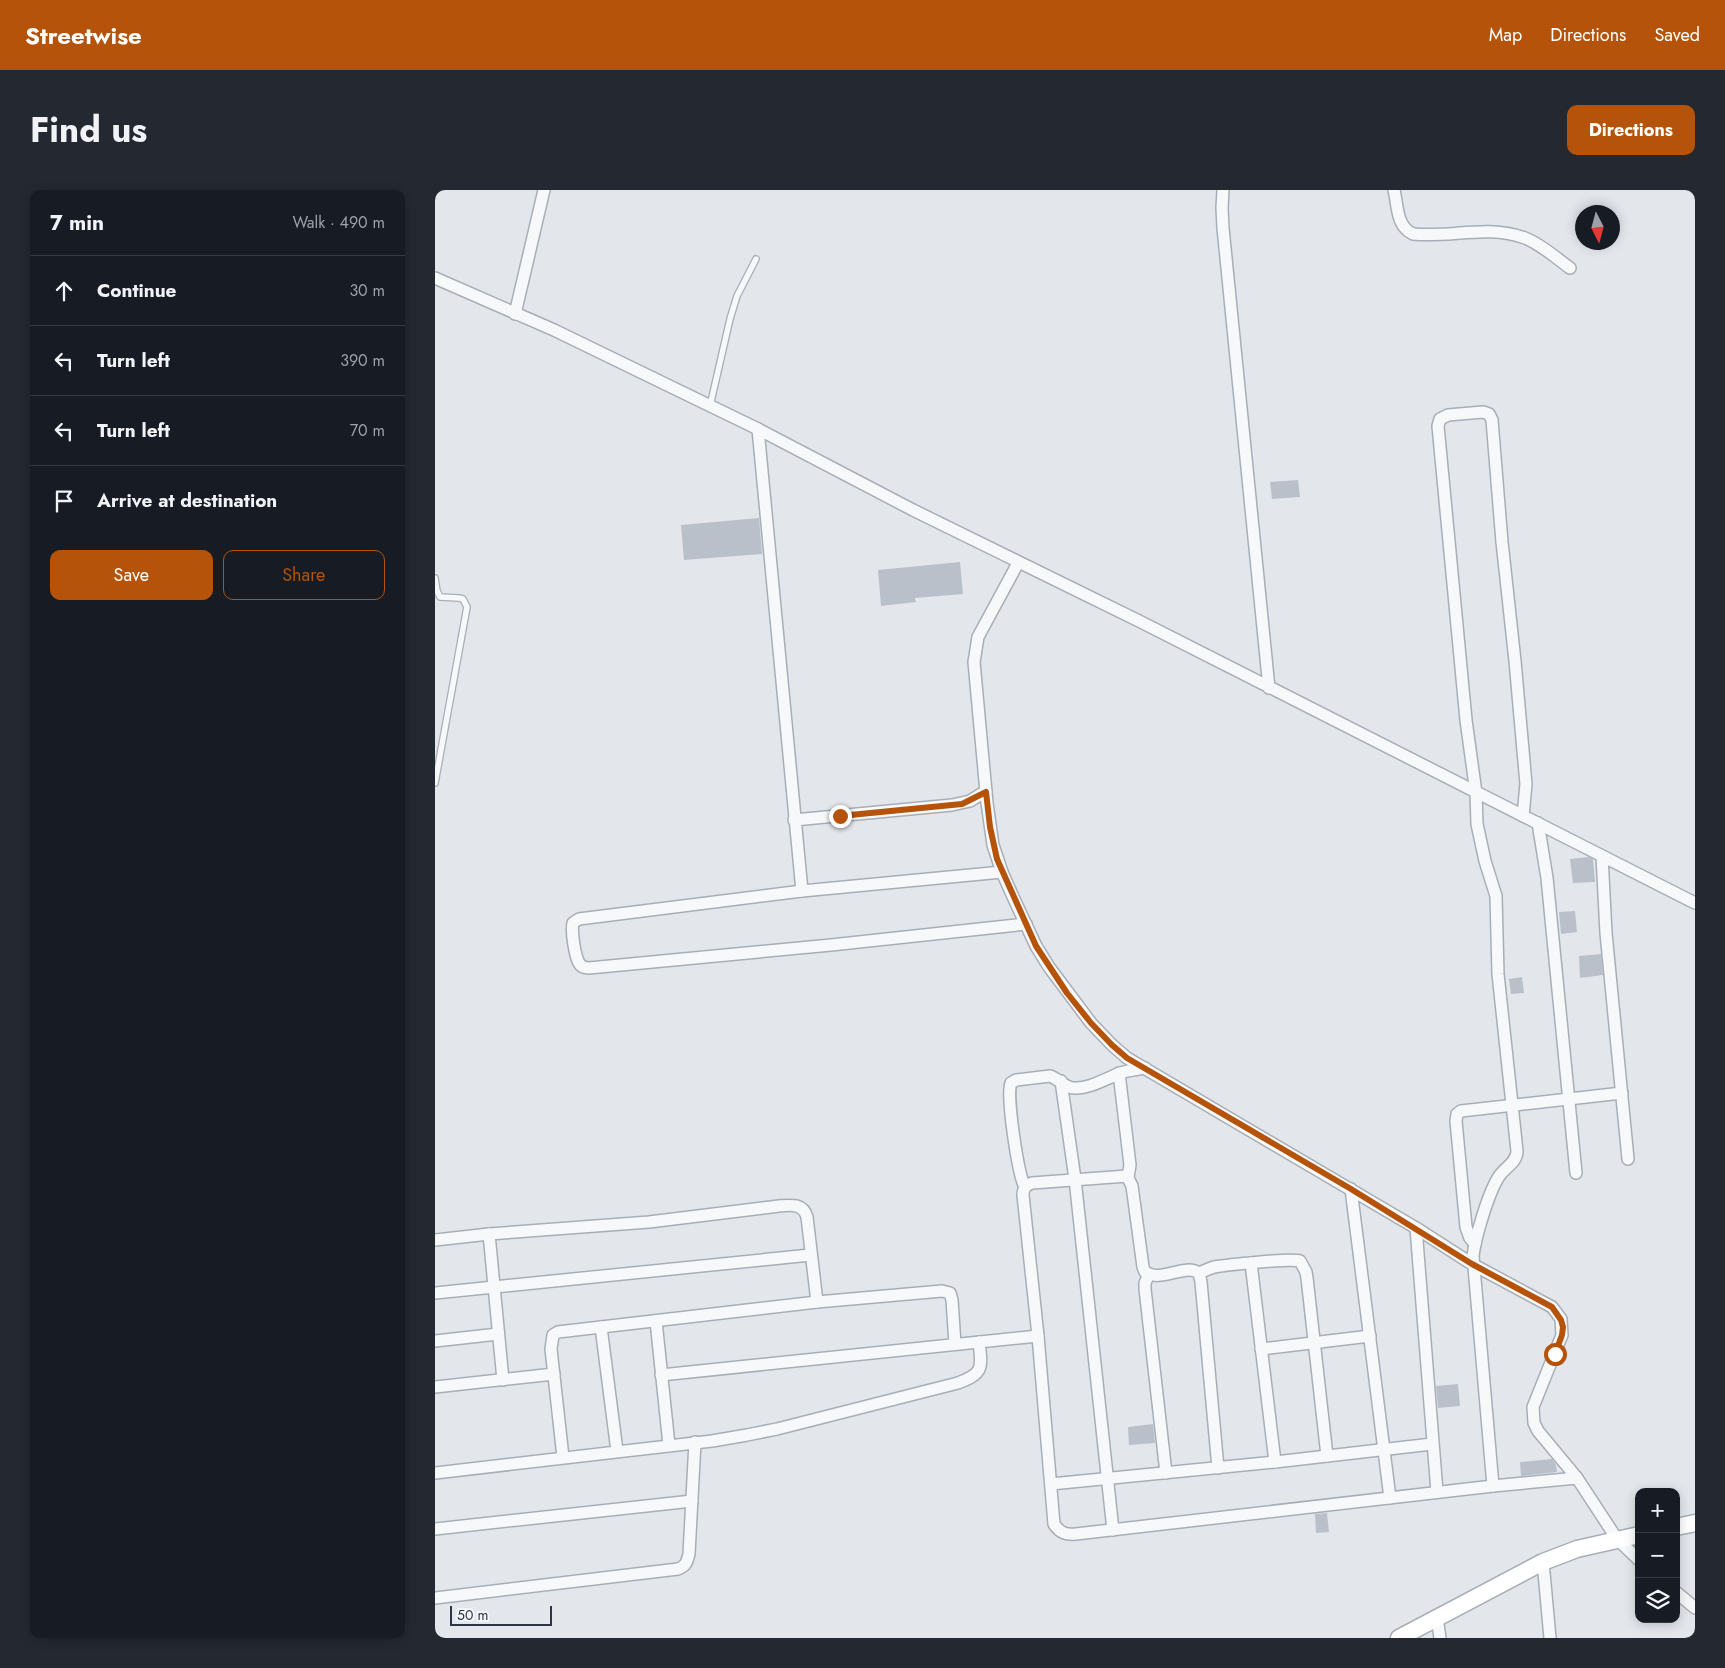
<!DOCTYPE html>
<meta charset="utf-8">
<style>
:root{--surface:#171b24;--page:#242831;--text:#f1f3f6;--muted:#9ea1a6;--line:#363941;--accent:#b45309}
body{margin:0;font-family:Jost,sans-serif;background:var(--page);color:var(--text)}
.controls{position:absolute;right:15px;bottom:15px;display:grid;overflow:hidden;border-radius:10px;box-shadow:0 2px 12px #0003}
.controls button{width:45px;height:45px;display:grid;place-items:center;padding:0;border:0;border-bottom:1px solid var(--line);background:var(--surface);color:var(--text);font:25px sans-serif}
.compass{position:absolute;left:1140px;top:15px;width:45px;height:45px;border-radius:50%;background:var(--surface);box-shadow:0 2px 12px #0003;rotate:174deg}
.scale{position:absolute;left:15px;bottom:12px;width:102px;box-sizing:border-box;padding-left:5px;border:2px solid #2a3545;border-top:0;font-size:14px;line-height:18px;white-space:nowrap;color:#2a3545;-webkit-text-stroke:4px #f3f6f9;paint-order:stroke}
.stop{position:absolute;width:15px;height:15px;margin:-11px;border:4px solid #b45309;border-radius:50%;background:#fff}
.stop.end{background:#b45309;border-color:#fff;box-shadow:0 1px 5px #0008}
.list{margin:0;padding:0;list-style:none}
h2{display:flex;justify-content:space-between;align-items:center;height:65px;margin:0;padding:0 20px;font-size:21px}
h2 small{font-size:16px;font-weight:400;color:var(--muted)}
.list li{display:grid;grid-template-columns:32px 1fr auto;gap:15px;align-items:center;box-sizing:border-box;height:70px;padding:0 20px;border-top:1px solid var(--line)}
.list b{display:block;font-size:19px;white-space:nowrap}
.list em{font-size:16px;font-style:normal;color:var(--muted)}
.actions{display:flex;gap:10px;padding:15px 20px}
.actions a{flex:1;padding:11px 0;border:1px solid var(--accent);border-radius:10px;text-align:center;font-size:18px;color:var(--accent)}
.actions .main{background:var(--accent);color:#fff}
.icon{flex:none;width:28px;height:28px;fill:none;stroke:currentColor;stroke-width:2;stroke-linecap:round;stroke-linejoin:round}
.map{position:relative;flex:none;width:1260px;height:1448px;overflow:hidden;border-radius:10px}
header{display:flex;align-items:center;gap:30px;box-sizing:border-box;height:70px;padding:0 25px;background:var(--accent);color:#fff}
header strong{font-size:24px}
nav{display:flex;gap:28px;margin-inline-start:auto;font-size:18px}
.intro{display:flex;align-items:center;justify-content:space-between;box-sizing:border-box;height:120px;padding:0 30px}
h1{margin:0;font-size:35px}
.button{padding:12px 22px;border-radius:10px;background:var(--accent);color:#fff;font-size:18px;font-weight:700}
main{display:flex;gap:30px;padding:0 30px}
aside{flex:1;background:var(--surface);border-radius:10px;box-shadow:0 2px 12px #0003}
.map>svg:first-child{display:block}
.building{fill:#bac0ca}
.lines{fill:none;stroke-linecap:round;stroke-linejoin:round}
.lane-casing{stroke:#a8aeb7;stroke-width:8}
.street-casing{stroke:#a8aeb7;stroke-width:14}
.secondary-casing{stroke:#a8aeb7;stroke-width:19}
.lane{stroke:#f6f8fa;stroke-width:5.5}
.street{stroke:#f6f8fa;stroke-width:11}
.secondary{stroke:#fff;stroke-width:16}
.route{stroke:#b45309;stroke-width:6}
</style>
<header>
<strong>Streetwise</strong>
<nav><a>Map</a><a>Directions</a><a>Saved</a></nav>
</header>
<div class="intro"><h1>Find us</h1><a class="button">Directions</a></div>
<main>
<aside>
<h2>7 min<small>Walk · 490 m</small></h2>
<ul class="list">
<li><svg class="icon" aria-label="ahead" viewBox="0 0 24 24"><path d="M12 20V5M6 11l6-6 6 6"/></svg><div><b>Continue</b></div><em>30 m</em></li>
<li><svg class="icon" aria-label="left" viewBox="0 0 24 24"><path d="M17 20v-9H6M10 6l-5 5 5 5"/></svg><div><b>Turn left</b></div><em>390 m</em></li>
<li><svg class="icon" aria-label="left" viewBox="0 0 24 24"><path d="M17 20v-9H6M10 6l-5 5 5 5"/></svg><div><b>Turn left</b></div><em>70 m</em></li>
<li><svg class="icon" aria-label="arrive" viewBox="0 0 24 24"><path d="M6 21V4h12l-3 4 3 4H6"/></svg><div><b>Arrive at destination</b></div></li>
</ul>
<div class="actions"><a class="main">Save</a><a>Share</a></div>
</aside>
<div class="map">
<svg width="1260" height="1448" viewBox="0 0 1260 1448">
<rect width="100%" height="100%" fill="#e3e7ec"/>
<g class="building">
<path d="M863 290 865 307 837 309 835 292Z"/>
<path d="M324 328 327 364 249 370 246 335Z"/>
<path d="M525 372 528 404 480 408 481 412 446 416 443 380Z"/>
<path d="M1154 667 1158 669 1160 692 1138 693 1135 669Z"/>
<path d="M1140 721 1142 742 1126 744 1124 722Z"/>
<path d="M1166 764 1168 785 1145 788 1144 766Z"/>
<path d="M1087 787 1089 803 1076 804 1074 789Z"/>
<path d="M1023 1194 1025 1216 1003 1218 1001 1196Z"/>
<path d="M718 1234 720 1253 694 1255 693 1237Z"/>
<path d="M1117 1269 1121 1275 1122 1282 1086 1286 1085 1272Z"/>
<path d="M892 1323 894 1342 881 1343 880 1324Z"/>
</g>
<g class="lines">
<defs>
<g id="lane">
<path d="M275 216 295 129 302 106 321 69"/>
<path d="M0 388 2 401 5 407 24 408 28 409 32 417 0 593"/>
</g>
<g id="street">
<path d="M788 0 787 18 788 38 834 498"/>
<path d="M959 0C963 16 961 36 978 44 1017 48 1051 34 1090 48 1106 54 1121 68 1135 78"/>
<path d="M0 88 119 140 323 239 478 320 704 431 1260 713"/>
<path d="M80 124 109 0"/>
<path d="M323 239 367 701"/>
<path d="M583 373 543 447 539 472 552 613 558 655 567 682 579 709 601 756 614 777 656 833 677 855 692 868 981 1038 1037 1074 1117 1117 1126 1129 1127 1145 1098 1217 1099 1233 1103 1241 1142 1288 1182 1349 1204 1370"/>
<path d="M359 630 517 615 535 611 551 601"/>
<path d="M1103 633 1112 688 1141 983"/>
<path d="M1167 666 1171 743 1193 969"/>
<path d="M567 682 367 701 144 729 138 733C136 742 140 766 144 773 146 777 151 778 154 778L396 755 591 734"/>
<path d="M684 883 695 975 693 987"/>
<path d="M626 891 640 989 678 1340"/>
<path d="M590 997C583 985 571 905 576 893L581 890 615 886C624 889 630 898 639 898 654 899 670 889 683 884 692 880 701 880 710 878"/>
<path d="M916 999 955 1308"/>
<path d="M981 1038 1002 1302"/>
<path d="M54 1044 68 1190"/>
<path d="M0 1050 54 1044 214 1032 344 1016C356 1015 368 1013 372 1027L382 1112"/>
<path d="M1040 1054 1035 1048 1031 1037 1021 931 1022 924 1026 921 1187 903"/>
<path d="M816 1073 840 1272"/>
<path d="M764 1083C769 1081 773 1079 779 1077 791 1075 856 1068 865 1071L871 1082 872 1088 892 1266"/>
<path d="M714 1084 710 1093V1099L731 1283"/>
<path d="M0 1103 375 1065"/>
<path d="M221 1131 234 1255"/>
<path d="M166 1137 182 1261"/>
<path d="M0 1151 63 1144"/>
<path d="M826 1159 935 1146"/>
<path d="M226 1185 603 1146"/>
<path d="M0 1197 119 1184"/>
<path d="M128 1267 116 1159 118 1145 123 1142 382 1112 507 1101 515 1103 517 1110 520 1154"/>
<path d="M783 1278 766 1092 764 1083C749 1073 726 1093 710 1082L708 1077 697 996 692 986 597 993C591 995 588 998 588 1005L603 1146 619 1334C625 1343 631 1345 641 1344L1058 1296 1142 1288"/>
<path d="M0 1283 277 1251 312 1245 342 1239 523 1193C549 1183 547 1178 544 1152"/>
<path d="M616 1294 840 1272 997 1254"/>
<path d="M1058 1296 1038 1066C1040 1048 1054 1000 1065 985 1071 977 1082 972 1082 961L1063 784 1061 706 1050 671 1042 634 1041 603 1031 530 1003 236 1005 229 1013 225 1048 222 1054 224 1057 230 1067 352 1080 471 1091 594 1088 626"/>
<path d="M0 1339 257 1311"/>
<path d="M1108 1372 1115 1448"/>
<path d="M1241 1402 1260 1418"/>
<path d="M0 1408 243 1379C251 1376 252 1372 254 1364L260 1252"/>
<path d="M1002 1427 1005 1448"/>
</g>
<g id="secondary">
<path d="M1241 1337 1260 1333"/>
<path d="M964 1448 1108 1372 1142 1359 1204 1345"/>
</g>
</defs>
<use href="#lane" class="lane-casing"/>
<use href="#street" class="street-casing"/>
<use href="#secondary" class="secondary-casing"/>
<use href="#lane" class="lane"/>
<use href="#street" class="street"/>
<use href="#secondary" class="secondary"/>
</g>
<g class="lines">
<path class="route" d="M405 626 527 614 551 602 555 637 562 669 601 756 632 803 656 833 677 855 692 868 916 999 1037 1074 1117 1117 1126 1130 1128 1137 1127 1145 1120 1164"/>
</g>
</svg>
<div class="controls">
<button>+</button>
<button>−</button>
<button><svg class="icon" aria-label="layers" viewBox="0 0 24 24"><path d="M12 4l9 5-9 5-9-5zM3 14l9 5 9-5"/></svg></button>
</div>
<svg class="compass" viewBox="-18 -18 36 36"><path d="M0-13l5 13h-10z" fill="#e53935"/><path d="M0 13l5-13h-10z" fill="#9ea1a6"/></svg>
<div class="scale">50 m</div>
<div class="stop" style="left:1120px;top:1164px"></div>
<div class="stop end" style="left:405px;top:626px"></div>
</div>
</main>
